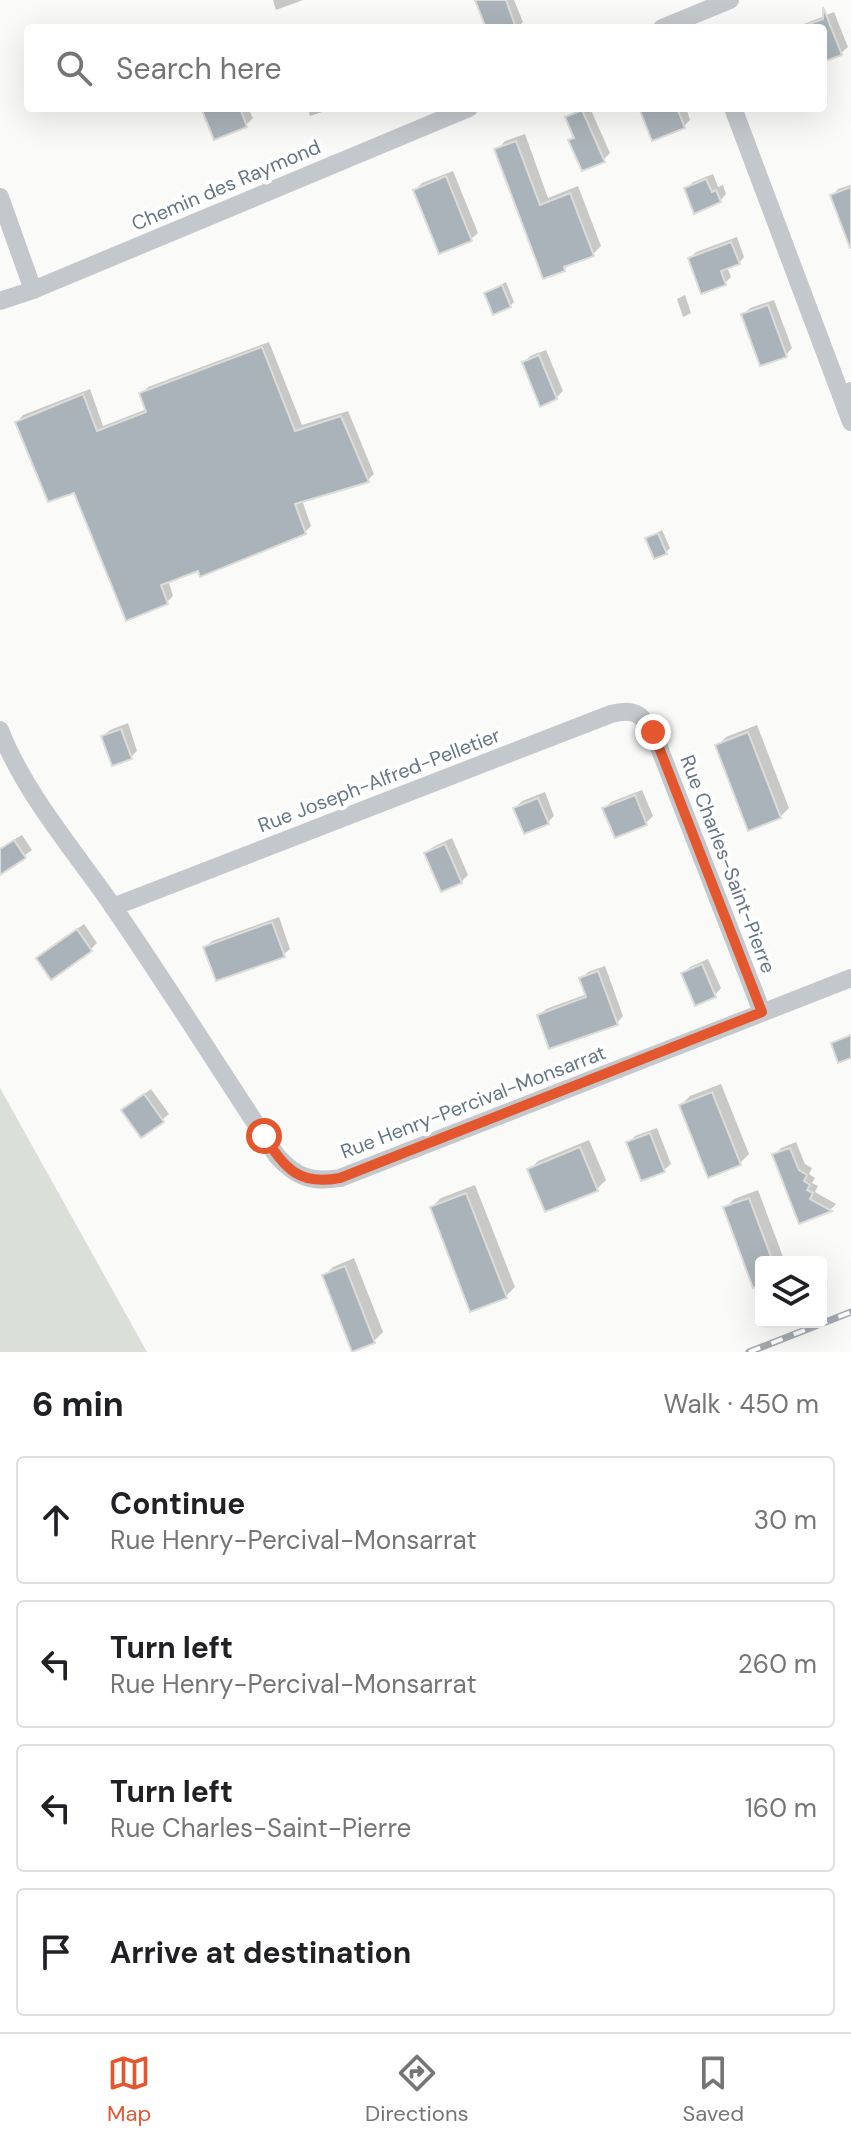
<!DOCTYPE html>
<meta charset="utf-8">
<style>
:root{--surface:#fff;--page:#f2f2f2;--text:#202124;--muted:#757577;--line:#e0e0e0;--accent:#e4572e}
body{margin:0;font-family:"DM Sans",sans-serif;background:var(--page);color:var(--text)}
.controls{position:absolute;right:24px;bottom:24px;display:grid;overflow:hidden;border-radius:8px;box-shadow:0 8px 32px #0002}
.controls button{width:72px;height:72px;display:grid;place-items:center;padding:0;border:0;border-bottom:2px solid var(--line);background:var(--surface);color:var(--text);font:40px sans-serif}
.stop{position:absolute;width:24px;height:24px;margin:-18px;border:6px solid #e4572e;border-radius:50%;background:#fff}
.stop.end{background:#e4572e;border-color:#fff;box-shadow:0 2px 8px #0008}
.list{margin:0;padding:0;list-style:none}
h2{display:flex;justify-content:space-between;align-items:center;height:104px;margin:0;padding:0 32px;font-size:34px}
h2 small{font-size:26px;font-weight:400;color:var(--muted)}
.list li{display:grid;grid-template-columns:52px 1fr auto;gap:24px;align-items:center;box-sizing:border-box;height:128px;margin:0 16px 16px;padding:0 16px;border:2px solid var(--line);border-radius:8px}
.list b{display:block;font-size:30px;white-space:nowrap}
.list p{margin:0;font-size:26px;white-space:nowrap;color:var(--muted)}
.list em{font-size:26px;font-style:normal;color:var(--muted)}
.icon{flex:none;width:44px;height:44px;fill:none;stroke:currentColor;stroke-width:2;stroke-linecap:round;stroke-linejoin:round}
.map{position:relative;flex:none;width:851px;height:1352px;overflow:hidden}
.search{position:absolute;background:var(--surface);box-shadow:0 8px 32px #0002;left:24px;right:24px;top:24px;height:88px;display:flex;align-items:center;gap:20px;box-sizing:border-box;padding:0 28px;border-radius:8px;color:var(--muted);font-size:30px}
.sheet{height:680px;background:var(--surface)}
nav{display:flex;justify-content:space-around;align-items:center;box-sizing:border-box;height:112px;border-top:2px solid var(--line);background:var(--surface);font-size:22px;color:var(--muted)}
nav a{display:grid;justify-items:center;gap:4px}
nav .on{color:var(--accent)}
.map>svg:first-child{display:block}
.green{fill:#dadfd7}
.shadow{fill:#0003}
.building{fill:#aab3b9;stroke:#dcdcda;stroke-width:2}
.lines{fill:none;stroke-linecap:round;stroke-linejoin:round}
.minor{stroke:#c3c8cc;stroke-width:18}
.rail-casing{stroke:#a2aab0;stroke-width:7}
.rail{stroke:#fff;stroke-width:4;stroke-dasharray:12;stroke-linecap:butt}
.route{stroke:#e4572e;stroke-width:10}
.labels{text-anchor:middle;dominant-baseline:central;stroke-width:8;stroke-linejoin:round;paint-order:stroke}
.street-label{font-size:20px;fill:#657683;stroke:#fff}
</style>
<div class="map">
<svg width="851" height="1352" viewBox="0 0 851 1352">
<rect width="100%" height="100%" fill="#fafaf8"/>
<path class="green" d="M0 1088 147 1352H0Z"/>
<g class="shadow">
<path d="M273 0H303L276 10Z"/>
<path d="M477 0H514L523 22 517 28H488Z"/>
<path d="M834 12 848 47 841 53 823 60V28H794Z"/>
<path d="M203 108H248L253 118 246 125Z"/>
<path d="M308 108H334L310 116Z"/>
<path d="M581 108H590L610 153 603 160 571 141 575 136 568 118Z"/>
<path d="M641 108H686L690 120 684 126Z"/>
<path d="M525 134 548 198 578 186 601 246 593 254 572 262 564 270 497 150 505 141Z"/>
<path d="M453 171 478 233 471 239 440 252 415 190 422 183Z"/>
<path d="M713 174 718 187 723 185 726 194 720 201 686 189 693 182Z"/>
<path d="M851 185V234L832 196 838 189Z"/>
<path d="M737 237 744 257 739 263 727 267 731 277 725 283 690 258 696 252Z"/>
<path d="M506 282 514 302 510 306 486 293Z"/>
<path d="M685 295 691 313 683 317 677 299Z"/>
<path d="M774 300 792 348 786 355 743 315 750 308Z"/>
<path d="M269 342 302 425 348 411 374 474 368 480 302 500 311 526 305 532 168 580 173 596 167 602 17 422 23 415 90 389 103 426 147 409 142 394 148 387Z"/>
<path d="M546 350 563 391 556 398 524 363 530 356Z"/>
<path d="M662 530 670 548 666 552 648 539Z"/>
<path d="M128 723 137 751 131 757 103 736 110 730Z"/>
<path d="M757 725 789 808 780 817 717 746 726 737Z"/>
<path d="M642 790 653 816 646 823 605 809 611 802Z"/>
<path d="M545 792 554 816 548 822 515 808 522 801Z"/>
<path d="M22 835 32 850 0 873V848Z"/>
<path d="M452 838 468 875 461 882 426 853 433 847Z"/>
<path d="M279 917 290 949 283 955 205 947 212 941Z"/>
<path d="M84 924 97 943 91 949 45 952Z"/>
<path d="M708 959 721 988 715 995 683 974 690 967Z"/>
<path d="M605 966 623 1016 617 1023 539 1015 546 1009 587 994 581 979 588 972Z"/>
<path d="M721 1084 749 1154 740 1163 681 1105 690 1096Z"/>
<path d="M151 1089 169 1114 162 1120 130 1104Z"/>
<path d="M657 1128 671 1164 664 1170 629 1143 635 1136Z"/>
<path d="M589 1140 606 1180 597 1189 529 1170 538 1161Z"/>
<path d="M796 1142 805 1164 812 1168 809 1174 815 1178 812 1183 818 1186 815 1192 836 1204 830 1210 800 1221 775 1155 781 1148Z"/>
<path d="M475 1185 515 1287 506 1296 432 1207 441 1198Z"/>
<path d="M758 1190 785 1262H761V1282L725 1208 734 1199Z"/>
<path d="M354 1258 383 1332 374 1341 324 1276 333 1267Z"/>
</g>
<g class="building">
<path d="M475 0H506L516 28H486Z"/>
<path d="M823 7 842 55 823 62V28L801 27 823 19Z"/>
<path d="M201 108H240L247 127 214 140Z"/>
<path d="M639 108H677L685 128 652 141Z"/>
<path d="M582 110 605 162 582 171 568 140 574 138 565 117Z"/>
<path d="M516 141 540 205 570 193 594 256 564 267 565 271 543 279 494 149Z"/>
<path d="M446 176 472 241 439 254 413 190Z"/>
<path d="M706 179 712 192 716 190 721 202 694 214 684 188Z"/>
<path d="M851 187V248H850L830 195Z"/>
<path d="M731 242 740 264 721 271 726 285 701 294 688 258Z"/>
<path d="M502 285 511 307 493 315 484 293Z"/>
<path d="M768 305 787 357 760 366 741 314Z"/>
<path d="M262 347 295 431 341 416 369 482 295 504 306 534 200 577 198 571 161 585 168 604 126 621 74 493 48 502 15 422 83 394 97 431 146 412 139 393Z"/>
<path d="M539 355 557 399 540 407 522 362Z"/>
<path d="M658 533 667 554 654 559 645 538Z"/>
<path d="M121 729 132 759 112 766 101 736Z"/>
<path d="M748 732 781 818 748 831 715 745Z"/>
<path d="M635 795 647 825 615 838 602 808Z"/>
<path d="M538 798 549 824 524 834 513 808Z"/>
<path d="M14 840 26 858 0 875V849Z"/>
<path d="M445 844 462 883 441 892 424 853Z"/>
<path d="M272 922 285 957 216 981 203 947Z"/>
<path d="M77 929 92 951 51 980 36 958Z"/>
<path d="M702 964 716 997 695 1006 681 973Z"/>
<path d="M598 971 618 1025 549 1049 537 1015 586 997 579 978Z"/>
<path d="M851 1035V1058L838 1063 831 1043Z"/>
<path d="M712 1092 741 1165 708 1178 679 1105Z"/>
<path d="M144 1094 164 1122 141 1138 121 1110Z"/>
<path d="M650 1133 665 1172 641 1181 626 1142Z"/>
<path d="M580 1147 598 1191 545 1212 527 1169Z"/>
<path d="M790 1148 799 1170 807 1175 804 1181 810 1185 807 1190 813 1193 810 1199 832 1211 799 1224 772 1154Z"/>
<path d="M466 1193 507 1298 470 1312 430 1207Z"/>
<path d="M749 1198 773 1262H761V1285L753 1288 723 1207Z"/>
<path d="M345 1266 375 1343 352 1352 322 1275Z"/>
</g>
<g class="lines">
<g class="minor">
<path d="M662 28 730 0"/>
<path d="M733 108 841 395 851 391"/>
<path d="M0 197 33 290"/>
<path d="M0 301 33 290 469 108"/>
<path d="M841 395 851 422"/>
<path d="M0 730C25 794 73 849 112 905 169 988 222 1073 277 1156 296 1177 312 1183 340 1178L851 978"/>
<path d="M113 907 611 714C633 708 641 713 653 732L762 1012"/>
</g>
<defs>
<path id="rail" d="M749 1352 851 1312"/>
</defs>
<use href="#rail" class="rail-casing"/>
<use href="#rail" class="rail"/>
</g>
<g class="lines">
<path class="route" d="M264 1136C285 1168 298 1186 340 1178L762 1012 653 732"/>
</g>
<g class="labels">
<g class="street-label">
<text transform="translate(226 185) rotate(-23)">Chemin des Raymond</text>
<text transform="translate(379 780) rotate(-21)">Rue Joseph-Alfred-Pelletier</text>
<text transform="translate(728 864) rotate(69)">Rue Charles-Saint-Pierre</text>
<text transform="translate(473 1102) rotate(-21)">Rue Henry-Percival-Monsarrat</text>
</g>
</g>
</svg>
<div class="controls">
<button><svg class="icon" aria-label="layers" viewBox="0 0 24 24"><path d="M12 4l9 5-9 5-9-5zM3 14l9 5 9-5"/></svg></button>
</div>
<div class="stop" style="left:264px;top:1136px"></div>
<div class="stop end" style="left:653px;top:732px"></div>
<div class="search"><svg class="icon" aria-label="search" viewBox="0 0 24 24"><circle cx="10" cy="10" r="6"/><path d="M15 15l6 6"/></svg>Search here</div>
</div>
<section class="sheet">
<h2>6 min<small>Walk · 450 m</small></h2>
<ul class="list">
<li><svg class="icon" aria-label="ahead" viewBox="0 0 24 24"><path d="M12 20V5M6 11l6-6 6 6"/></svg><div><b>Continue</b><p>Rue Henry-Percival-Monsarrat</p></div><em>30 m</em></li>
<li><svg class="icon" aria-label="left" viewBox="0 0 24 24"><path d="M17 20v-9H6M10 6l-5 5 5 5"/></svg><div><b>Turn left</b><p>Rue Henry-Percival-Monsarrat</p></div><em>260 m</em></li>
<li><svg class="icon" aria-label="left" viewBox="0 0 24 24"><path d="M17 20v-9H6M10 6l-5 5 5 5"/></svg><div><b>Turn left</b><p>Rue Charles-Saint-Pierre</p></div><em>160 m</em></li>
<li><svg class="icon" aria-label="arrive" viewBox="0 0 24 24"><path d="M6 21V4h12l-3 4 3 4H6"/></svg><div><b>Arrive at destination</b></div></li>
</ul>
</section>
<nav>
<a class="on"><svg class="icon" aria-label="map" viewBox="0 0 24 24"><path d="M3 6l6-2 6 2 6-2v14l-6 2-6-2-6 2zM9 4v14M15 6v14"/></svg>Map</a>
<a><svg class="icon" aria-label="directions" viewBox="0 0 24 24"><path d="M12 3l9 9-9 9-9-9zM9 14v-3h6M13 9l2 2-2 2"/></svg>Directions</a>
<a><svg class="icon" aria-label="saved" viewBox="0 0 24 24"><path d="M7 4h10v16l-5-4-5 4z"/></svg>Saved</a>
</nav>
